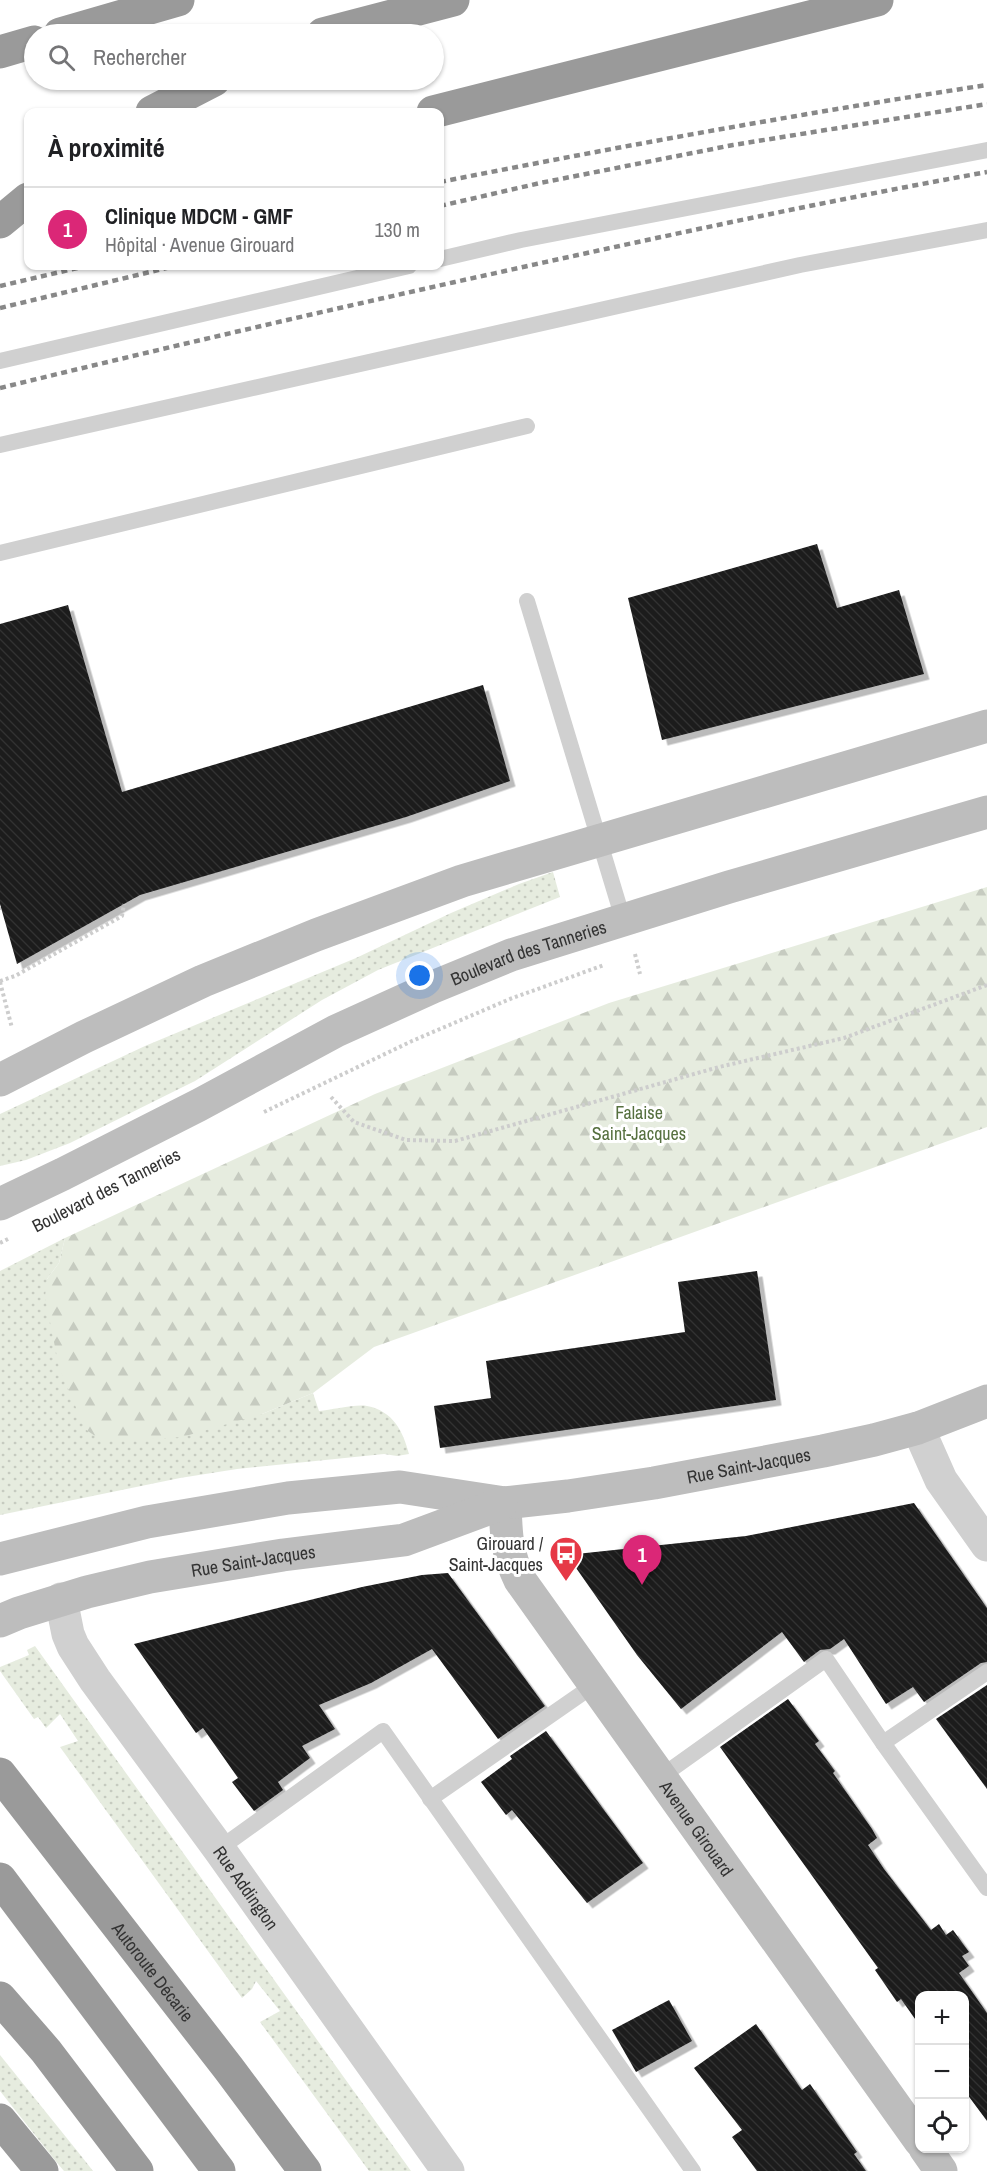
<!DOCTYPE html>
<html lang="fr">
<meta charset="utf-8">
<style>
:root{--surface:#fff;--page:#f6f6f6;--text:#202124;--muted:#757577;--line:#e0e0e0;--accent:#db2777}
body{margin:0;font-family:"Archivo Narrow",sans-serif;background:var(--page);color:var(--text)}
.controls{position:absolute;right:18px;bottom:18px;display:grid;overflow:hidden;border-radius:12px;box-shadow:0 2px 4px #0004}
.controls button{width:54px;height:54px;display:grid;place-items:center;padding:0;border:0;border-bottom:2px solid var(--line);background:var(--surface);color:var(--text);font:30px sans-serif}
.you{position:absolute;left:420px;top:976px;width:21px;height:21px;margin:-15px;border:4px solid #fff;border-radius:50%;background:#1a73e8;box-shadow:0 0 0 9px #1a73e833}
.badge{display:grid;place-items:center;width:39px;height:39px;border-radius:50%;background:var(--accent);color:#fff;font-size:20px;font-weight:700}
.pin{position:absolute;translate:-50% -50px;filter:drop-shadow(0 2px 3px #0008)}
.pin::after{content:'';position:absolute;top:32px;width:21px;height:18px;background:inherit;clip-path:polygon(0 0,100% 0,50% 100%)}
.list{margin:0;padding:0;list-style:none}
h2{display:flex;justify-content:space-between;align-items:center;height:78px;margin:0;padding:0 24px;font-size:26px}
h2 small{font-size:20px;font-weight:400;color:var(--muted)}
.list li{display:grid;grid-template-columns:39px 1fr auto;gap:18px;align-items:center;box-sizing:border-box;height:84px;padding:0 24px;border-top:2px solid var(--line)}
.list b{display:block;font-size:22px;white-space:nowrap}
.list p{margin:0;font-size:20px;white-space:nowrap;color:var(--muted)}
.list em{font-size:20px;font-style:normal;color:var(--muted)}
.icon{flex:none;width:33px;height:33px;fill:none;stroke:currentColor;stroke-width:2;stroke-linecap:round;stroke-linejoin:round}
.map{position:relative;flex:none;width:987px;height:2171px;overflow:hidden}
.search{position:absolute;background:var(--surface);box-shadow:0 2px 4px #0004;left:24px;top:24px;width:420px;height:66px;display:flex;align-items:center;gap:15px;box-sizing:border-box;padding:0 21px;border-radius:33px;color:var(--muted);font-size:22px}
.panel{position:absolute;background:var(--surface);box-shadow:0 2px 4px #0004;left:24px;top:108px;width:420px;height:162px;border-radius:12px}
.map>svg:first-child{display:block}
.grass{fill:url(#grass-dots)}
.forest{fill:url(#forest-firs)}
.building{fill:url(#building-back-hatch);filter:url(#shadow)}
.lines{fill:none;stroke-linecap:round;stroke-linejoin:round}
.path{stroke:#cdcdcd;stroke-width:4;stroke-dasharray:3 3;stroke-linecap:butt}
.lane{stroke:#d0d0d0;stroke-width:16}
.street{stroke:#d0d0d0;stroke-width:33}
.secondary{stroke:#bdbdbd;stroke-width:33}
.highway{stroke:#9a9a9a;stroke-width:33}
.rail{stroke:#888;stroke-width:4.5;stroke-dasharray:6 4.5;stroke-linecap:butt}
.labels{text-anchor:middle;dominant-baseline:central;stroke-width:6;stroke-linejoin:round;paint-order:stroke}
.street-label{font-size:18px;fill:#333;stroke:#fff}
.park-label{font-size:18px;fill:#56703f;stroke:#fff}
.poi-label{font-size:18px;fill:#333;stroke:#fff;text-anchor:end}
</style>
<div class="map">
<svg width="987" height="2171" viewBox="0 0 987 2171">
<defs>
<pattern id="grass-dots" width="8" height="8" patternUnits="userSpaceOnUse" patternTransform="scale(1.5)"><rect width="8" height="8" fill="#e6ecdf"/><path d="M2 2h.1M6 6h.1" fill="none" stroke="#c6cbc0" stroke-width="1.8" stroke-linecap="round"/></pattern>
<pattern id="forest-firs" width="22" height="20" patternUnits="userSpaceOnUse" patternTransform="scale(1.5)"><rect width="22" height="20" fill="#e6ecdf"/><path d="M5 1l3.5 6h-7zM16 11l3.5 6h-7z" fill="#c6cbc0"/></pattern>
<pattern id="building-back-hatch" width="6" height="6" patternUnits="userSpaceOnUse" patternTransform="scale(1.5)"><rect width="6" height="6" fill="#1a1a1a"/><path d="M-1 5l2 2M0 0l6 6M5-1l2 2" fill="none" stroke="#333"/></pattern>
<filter id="shadow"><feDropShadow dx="5.5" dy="5.5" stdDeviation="0" flood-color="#0004"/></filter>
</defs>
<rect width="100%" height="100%" fill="#fff"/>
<g class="grass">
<path d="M553 872 560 897 378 970 322 1000 195 1081 70 1143 26 1160 0 1166V1114L145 1046 356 958 451 913 519 884Z"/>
<path d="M65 1238 59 1263 47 1279 262 1414 313 1393 319 1411C332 1410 355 1404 367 1406 393 1411 403 1431 409 1454L397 1456 384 1454 237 1469 180 1478 0 1515V1271Z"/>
<path d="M35 1646 411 2171H369L260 2022 280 2011 256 1981 252 1989 242 1998 60 1747 78 1741 60 1714 46 1728 38 1717 34 1719 0 1671V1667L29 1655 27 1650Z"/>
<path d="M0 2055 82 2157 93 2171H64L58 2164 0 2091Z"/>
</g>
<path class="forest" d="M987 887V1127L374 1347 313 1393 262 1414 182 1437 117 1441 98 1438 85 1429 59 1367 45 1297 47 1279 59 1263 65 1238 375 1094 609 1003Z"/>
<g class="building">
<path d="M817 544 837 608 899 590 924 674 662 740 628 598Z"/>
<path d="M68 605 122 792 483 685 510 781 406 817 140 895 17 964 0 904V624Z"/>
<path d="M757 1271 776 1400 440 1448 434 1406 491 1398 486 1361 685 1332 678 1282Z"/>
<path d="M914 1503 987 1608V1662L981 1663 924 1702 913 1687 886 1704 844 1639 830 1649 820 1650 804 1662 782 1632 681 1709 637 1655 567 1555 746 1536Z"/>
<path d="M448 1573 545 1706 498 1739 432 1649 371 1683 319 1705 335 1729 302 1746 310 1758 278 1782 283 1790 254 1811 232 1782 238 1778 203 1728 196 1733 134 1644 362 1587 422 1575Z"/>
<path d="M987 1685V1789L936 1719Z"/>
<path d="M788 1699 819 1741 815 1744 835 1771 833 1773 872 1829 877 1838 868 1845 884 1869 931 1930 939 1924 946 1935 953 1930 969 1952 962 1956 969 1966 959 1973 987 2013V2121L964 2090V1995H920V2026L901 1999 897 2002 875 1970 878 1968 720 1747Z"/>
<path d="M546 1731 643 1863 587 1903 512 1810 506 1815 481 1782 512 1759 510 1756Z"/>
<path d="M669 2000 692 2041 636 2072 612 2030Z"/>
<path d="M756 2024 802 2090 810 2084 857 2152 854 2154 866 2171H757L732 2137 742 2130 694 2068Z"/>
</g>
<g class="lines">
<g class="path">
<path d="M0 908H1"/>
<path d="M635 954 640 974"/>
<path d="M0 981 15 976 122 916 124 904"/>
<path d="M0 982 12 1028"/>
<path d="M331 1097 354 1122 406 1140 455 1141 719 1067 844 1038 987 985"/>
<path d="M264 1112 412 1041 510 999 604 965"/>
<path d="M0 1243 10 1238"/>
</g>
<g class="lane">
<path d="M440 259 521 240 987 150"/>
<path d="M0 361 409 266"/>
<path d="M0 445 800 265 987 230"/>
<path d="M0 553 527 426"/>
<path d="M527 601 623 919"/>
<path d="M987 1672 883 1743 987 1888"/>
<path d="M659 1778 826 1659 883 1743"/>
<path d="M430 1799 594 1685"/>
<path d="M219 1849 383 1731 693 2171"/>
</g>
<g class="street">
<path d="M918 1428 941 1480 987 1545"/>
<path id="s1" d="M61 1599 68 1634 73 1646 95 1680 219 1849 448 2171"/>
</g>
<g class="secondary">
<path d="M0 1080 84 1037 203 981 316 935 462 881 987 726"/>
<path id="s2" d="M0 1204 63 1174 199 1105 336 1031 433 987 511 955 729 887 987 812"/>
<path id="s3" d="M505 1503C506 1533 506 1552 520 1580L920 2141"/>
<path id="s4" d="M0 1559 147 1522 288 1498 400 1487 505 1503 568 1496 654 1483 823 1451 874 1440 918 1428 987 1401"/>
<path id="s5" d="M0 1621 19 1613 87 1592 150 1577 283 1555 404 1540 501 1504"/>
<path d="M925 2148 941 2171"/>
</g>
<g class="highway">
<path d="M60 34 178 0"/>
<path d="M323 34 453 0"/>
<path d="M0 52 34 42"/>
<path d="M152 112 214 80"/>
<path d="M433 112 877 0"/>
<path d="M0 222 28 199"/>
<path id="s6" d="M0 1774 229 2069 305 2171"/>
<path d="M0 1879 219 2171"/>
<path d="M0 1998 46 2051 137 2171"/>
<path d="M0 2120 42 2171"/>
</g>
<g class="rail">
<path d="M440 182C622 146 804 113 987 85"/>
<path d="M440 206 540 183 733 145 987 104"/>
<path d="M0 286 86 266"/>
<path d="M0 308 175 266"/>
<path d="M0 388C151 351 303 316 455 282 632 243 809 204 987 172"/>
</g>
</g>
<defs>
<symbol id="bus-pin" viewBox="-11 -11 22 30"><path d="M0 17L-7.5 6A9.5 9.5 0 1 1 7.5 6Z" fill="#e63946" stroke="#fff"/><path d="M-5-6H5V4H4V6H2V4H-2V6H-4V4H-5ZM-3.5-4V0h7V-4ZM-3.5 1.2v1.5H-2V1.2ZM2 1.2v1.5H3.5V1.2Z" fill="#fff"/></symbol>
</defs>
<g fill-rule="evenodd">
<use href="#bus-pin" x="547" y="1534" width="38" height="52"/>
</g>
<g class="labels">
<g class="street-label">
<text stroke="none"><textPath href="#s2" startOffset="586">Boulevard des Tanneries</textPath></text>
<text transform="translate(106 1190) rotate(-27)">Boulevard des Tanneries</text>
<text stroke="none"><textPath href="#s4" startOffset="760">Rue Saint-Jacques</textPath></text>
<text stroke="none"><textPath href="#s5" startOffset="261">Rue Saint-Jacques</textPath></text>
<text stroke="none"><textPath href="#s3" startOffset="384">Avenue Girouard</textPath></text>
<text stroke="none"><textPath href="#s1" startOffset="346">Rue Addington</textPath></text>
<text stroke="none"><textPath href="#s6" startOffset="250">Autoroute Décarie</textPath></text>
</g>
<g class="park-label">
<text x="639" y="1112">Falaise<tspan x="639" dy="21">Saint-Jacques</tspan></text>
</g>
<g class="poi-label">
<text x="543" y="1543">Girouard /<tspan x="543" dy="21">Saint-Jacques</tspan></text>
</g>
</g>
</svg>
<div class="controls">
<button>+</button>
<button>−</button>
<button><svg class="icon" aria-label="locate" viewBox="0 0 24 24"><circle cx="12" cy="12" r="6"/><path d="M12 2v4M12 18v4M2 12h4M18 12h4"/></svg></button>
</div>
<div class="you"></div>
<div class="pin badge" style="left:642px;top:1585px">1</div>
<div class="search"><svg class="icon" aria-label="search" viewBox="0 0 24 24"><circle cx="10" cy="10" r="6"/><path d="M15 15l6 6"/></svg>Rechercher</div>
<section class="panel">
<h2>À proximité<small></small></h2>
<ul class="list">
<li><span class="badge">1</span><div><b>Clinique MDCM - GMF</b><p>Hôpital · Avenue Girouard</p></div><em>130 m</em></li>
</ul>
</section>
</div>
